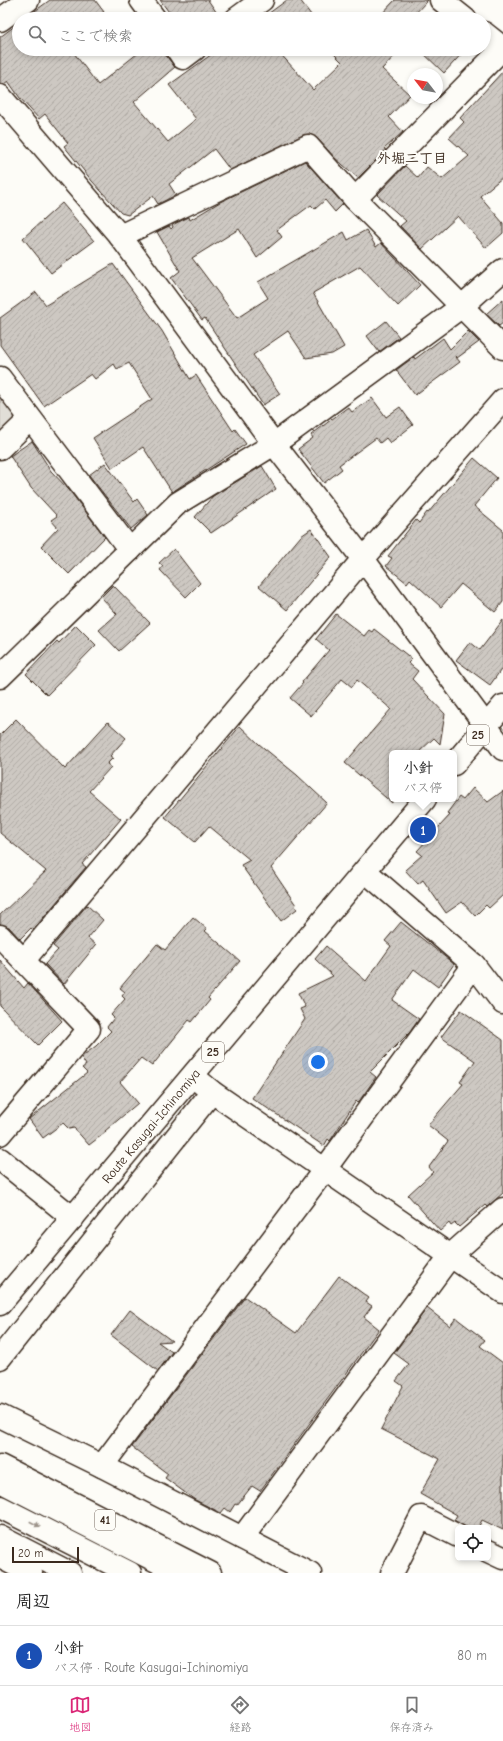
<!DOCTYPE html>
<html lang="ja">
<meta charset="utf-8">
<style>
:root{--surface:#fff;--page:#f6f6f6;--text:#222;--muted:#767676;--line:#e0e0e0;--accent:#db2777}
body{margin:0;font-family:"Comic Neue","Klee One",sans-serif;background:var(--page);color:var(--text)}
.controls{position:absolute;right:12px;bottom:12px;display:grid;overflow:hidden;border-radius:6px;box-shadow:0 2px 6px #0003}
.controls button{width:36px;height:36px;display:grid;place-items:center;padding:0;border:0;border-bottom:1px solid var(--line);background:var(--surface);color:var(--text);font:20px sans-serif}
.compass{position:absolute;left:407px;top:68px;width:36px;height:36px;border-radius:50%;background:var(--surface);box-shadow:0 2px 6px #0003;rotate:301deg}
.scale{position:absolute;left:12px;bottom:10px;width:67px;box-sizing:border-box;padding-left:4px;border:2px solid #3b2a1e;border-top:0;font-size:11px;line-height:14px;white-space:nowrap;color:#3b2a1e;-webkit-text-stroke:3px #fdfcf7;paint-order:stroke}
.you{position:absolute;left:318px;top:1062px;width:14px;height:14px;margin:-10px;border:3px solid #fff;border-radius:50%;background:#1a73e8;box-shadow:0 0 0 6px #1a73e833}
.badge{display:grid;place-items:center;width:26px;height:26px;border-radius:50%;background:var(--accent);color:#fff;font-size:13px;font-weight:700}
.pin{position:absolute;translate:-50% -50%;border:2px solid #fff;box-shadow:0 1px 4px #0006}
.popup{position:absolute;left:389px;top:750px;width:68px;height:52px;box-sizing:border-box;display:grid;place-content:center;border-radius:6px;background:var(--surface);filter:drop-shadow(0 1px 3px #0005);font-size:13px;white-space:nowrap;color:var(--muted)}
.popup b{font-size:15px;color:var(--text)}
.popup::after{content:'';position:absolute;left:50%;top:100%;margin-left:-8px;border:8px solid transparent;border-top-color:var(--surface)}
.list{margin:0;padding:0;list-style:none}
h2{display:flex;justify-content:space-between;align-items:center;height:52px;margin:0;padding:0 16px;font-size:17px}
h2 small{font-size:13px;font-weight:400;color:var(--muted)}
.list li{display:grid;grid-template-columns:26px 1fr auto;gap:12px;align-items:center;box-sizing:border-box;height:60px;padding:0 16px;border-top:1px solid var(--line)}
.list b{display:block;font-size:15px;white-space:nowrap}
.list p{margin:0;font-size:13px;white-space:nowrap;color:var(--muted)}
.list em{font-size:13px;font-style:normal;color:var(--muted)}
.icon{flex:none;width:22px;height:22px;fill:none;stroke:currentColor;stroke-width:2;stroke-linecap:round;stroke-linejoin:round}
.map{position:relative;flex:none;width:503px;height:1573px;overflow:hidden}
.search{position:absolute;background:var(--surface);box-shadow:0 2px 6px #0003;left:12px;right:12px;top:12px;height:44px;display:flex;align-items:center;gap:10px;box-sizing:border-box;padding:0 14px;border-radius:22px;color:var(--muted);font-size:15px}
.sheet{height:112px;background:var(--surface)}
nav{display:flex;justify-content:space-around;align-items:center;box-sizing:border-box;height:56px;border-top:1px solid var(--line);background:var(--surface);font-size:11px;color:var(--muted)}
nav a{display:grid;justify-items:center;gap:2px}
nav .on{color:var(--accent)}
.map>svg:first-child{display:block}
.green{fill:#e1ded7;stroke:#8e847a}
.building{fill:url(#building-hatch);stroke:#3b2a1e}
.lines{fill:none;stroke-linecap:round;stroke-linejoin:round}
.minor-casing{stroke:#3b2a1e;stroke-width:25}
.tertiary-casing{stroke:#3b2a1e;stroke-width:25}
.secondary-casing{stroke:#3b2a1e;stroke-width:25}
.primary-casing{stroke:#3b2a1e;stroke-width:25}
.trunk-casing{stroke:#3b2a1e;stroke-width:25}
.motorway-casing{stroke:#3b2a1e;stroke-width:25}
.minor{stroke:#fdfcf7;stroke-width:22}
.tertiary{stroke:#fdfcf7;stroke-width:22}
.secondary{stroke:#fdfcf7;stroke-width:22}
.primary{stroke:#fdfcf7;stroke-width:22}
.trunk{stroke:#fdfcf7;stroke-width:22}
.motorway{stroke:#fdfcf7;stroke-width:22}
.oneway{fill:#9c938a}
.labels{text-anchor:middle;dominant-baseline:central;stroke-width:4;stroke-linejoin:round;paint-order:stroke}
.shield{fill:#fdfcf7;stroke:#75695f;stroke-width:1}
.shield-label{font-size:12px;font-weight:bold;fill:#3b2a1e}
.street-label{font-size:13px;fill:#3b2a1e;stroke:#fdfcf7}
.neighbourhood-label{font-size:14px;font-weight:bold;fill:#3b2a1e;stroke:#fdfcf7}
</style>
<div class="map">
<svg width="503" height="1573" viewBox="0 0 503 1573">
<defs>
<pattern id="building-hatch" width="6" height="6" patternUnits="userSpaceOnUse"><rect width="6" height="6" fill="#cdc8c2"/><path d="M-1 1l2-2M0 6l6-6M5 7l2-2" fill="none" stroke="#b1aca6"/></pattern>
</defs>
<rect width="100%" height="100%" fill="#fdfcf7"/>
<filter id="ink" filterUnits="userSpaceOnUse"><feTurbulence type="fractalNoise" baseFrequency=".025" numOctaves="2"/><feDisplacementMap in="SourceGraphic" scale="8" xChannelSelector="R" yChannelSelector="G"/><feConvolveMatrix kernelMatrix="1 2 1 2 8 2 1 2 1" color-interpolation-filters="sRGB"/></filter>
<g filter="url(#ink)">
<path class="green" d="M0 394 13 413V423L0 436Z"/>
<g class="building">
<path d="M50 0H95L104 12 95 19H24Z"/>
<path d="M160 0H208L221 19H174Z"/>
<path d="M287 0H300L314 19H261Z"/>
<path d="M395 0H428L410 19H377Z"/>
<path d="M19 23V49H71L98 85 143 49H161L175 67 134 102 168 142 196 119 169 85 219 49H278L277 50 313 90 342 62 329 49H401L382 69 410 95 389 117 403 132 384 149 386 150 358 178 335 158 317 138 310 134 303 135 230 170 214 149 169 184 176 195 158 204 153 196 128 215 121 213 92 181 64 146 68 143 45 114 39 119 20 98 8 81 4 84H0V37Z"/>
<path d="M419 49H466L444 73Z"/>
<path d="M503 71V177L480 196 503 223V233L486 248 458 216 422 249 400 226 406 221 377 195 405 166 418 178 427 167 442 179 469 156 449 138 464 122 460 118Z"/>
<path d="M305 161 343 204 335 212 325 200 315 209 311 205 277 230 282 237 257 258 239 229 192 258 237 318 268 298 258 282 344 232 348 240 366 230 376 247 381 243 420 285 398 306 360 266 313 293 344 347 332 354 306 358 288 331 253 355 280 394 263 405 205 318 202 320 171 278 180 271 157 232 169 226 171 229 173 227 172 225 189 217 190 220 220 202Z"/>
<path d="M62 203 94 241 51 273 23 238Z"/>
<path d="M113 264 162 331 190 379 196 375 233 431 235 429 246 444 172 492 143 447 112 468 93 438 152 399 129 363 117 369 114 364 95 379 91 374 44 406 0 345V318L36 292 46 305Z"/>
<path d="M503 299V323L499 326 486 314Z"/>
<path d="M386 321 399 337 379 352 367 336Z"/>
<path d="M468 331 479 342 457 358 455 356 460 362 415 395 396 370 414 357 415 359 443 338 450 349Z"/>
<path d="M372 398 386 417 400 407 413 425 390 443 386 438 380 443 376 438 339 465 342 469 324 483 298 449 313 438 311 435 348 407 352 412Z"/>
<path d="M32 441 51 471 69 490 105 537 69 574 41 546 58 528 51 520 57 516 31 488 10 456Z"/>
<path d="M474 458 497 478 474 506 503 530V602L495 612 461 584 441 607 410 579 407 583 386 566 392 558 388 556 416 520 419 523 427 512 428 513Z"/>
<path d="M105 463 134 502 137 499 148 515 131 529 89 475Z"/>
<path d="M262 466 276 489 211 533 195 517 213 496Z"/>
<path d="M311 529 331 557 287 610 259 586 301 536Z"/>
<path d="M174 549 200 583 186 597 160 570 163 566 159 563Z"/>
<path d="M113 585 150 623 119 651 99 630 117 614 101 597Z"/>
<path d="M336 614 364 636 369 630 372 632 374 629 412 659 408 663 418 671 412 679 445 714 440 744 434 738 418 753H392V803L345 763 391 709 357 680 352 687 342 679 311 716 290 698 303 683 302 682 329 650 316 639Z"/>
<path d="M503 620V667L490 685 456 660 470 642 480 650Z"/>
<path d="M76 625 96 645 47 695 26 674 57 641 59 643Z"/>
<path d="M16 719 65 769 108 722 126 738 110 756 113 758 107 764 111 767 89 791 121 819 82 864 86 867 33 930 31 928 20 939 9 927 0 924V915L46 871 0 833V735Z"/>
<path d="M240 726 259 744 297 775 327 803 271 868 296 905 295 906 297 909 281 921 241 865 250 860 209 826 195 842 165 817Z"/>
<path d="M473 788 488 802 503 791V895L489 908 486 905 475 916 462 902 446 913 423 880 418 884 405 870 422 855 417 851 450 815 447 813 459 797 463 800Z"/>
<path d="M87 905 103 920 88 938 96 945 64 984 45 964 58 950 53 946Z"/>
<path d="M193 917 207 929 205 931 240 961 208 998 210 1000 192 1022 189 1020 152 1066 141 1058 120 1082 138 1103 105 1131 106 1132 89 1145 74 1128 69 1129 63 1123 43 1138 29 1119 87 1073 82 1068 86 1065 81 1057 96 1046 111 1031 107 1027 114 1018 111 1015 125 999 122 996 125 992 120 988 157 944 165 950Z"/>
<path d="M401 922 454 964 438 987 414 969 392 1000 419 1019 410 1032 370 1072 376 1077 358 1103 356 1101 330 1141 328 1139 324 1146 252 1098 305 1019 300 1009 305 1007 298 993 333 976 315 959 326 946 366 981 391 946 385 941Z"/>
<path d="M0 960 24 988 28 983 62 1021 38 1045 0 1006Z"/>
<path d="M461 1010 503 1040V1193L487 1207 485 1205 459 1227 455 1223 451 1226 449 1223 440 1231 408 1195 433 1172 429 1167 448 1141 428 1125 463 1084 460 1082 475 1061 441 1037Z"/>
<path d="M339 1276 369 1298 366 1302 372 1306 364 1317 379 1329 260 1491 252 1486 237 1505 235 1504 230 1512 225 1508 221 1513 195 1500 165 1478 168 1474 132 1447 245 1297 296 1333Z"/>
<path d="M427 1308 450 1326 456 1318 485 1340 480 1346 503 1363V1530L482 1520 478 1528H467L454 1520 457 1515 420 1494 440 1459 381 1429 403 1386 396 1381 409 1364 394 1353Z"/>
<path d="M130 1310 172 1341 158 1342 172 1352 158 1371 111 1335Z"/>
</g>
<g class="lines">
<defs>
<g id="minor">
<path d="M141 0 155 19"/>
<path d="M441 0 465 19"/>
<path d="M236 19 262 0"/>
<path d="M0 20 28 0"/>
<path d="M484 33 503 48"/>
<path d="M177 49 183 58 195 49"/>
<path d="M355 199 503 48"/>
<path d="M120 236 308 146 355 199 503 348"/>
<path d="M0 378 130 550"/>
<path d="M0 448 30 419"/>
<path d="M0 677 178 503 274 444 461 307 503 270"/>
<path d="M365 871 474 965"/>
<path d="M0 936 89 1029 0 1134"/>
<path d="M24 960 363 559 503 400"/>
<path d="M193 1076 212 1092 503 1292"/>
<path d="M0 1159 73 1218"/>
<path d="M0 1358 212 1092"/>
<path d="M0 1416 102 1466 310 1573"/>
<path d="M102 1466 325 1169 474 965 503 1003"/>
<path d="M242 1538 451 1255 503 1209"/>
<path d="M488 1551 503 1558"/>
<path d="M392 1573 421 1517 458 1536"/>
</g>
<path id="tertiary" d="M0 96 120 236 274 444 363 559 486 726"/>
<path id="secondary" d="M486 726 503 749"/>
<g id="primary">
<path d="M454 764 503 706"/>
<path d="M0 1304 425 799"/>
</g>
<g id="trunk">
<path d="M0 1466 210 1573"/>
<path d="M0 1557 31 1573"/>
</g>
<g id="motorway">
<path d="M0 1481 180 1573"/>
<path d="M0 1507 130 1573"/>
<path d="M0 1537 70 1573"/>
</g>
</defs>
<use href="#minor" class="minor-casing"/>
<use href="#tertiary" class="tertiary-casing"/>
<use href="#secondary" class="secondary-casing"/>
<use href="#primary" class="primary-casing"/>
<use href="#trunk" class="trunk-casing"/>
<use href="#motorway" class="motorway-casing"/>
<use href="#minor" class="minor"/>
<use href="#tertiary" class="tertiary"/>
<use href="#secondary" class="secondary"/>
<use href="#primary" class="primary"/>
<use href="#trunk" class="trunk"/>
<use href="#motorway" class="motorway"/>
</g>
<defs><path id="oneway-solid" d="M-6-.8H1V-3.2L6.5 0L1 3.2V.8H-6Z"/></defs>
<use class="oneway" href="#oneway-solid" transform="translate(35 1524) rotate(27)"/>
</g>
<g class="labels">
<g class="shield">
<rect x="467" y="725" width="22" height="20" rx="3"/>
<rect x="202" y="1042" width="22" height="20" rx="3"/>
<rect x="95" y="1510" width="20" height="20" rx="3"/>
</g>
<g class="shield-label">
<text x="478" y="735">25</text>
<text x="213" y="1052">25</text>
<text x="105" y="1520">41</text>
</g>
<g class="street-label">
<text transform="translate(151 1126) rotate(-50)">Route Kasugai-Ichinomiya</text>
</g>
<g class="neighbourhood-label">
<text x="412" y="158">外堀二丁目</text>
</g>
</g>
</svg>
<div class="controls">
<button><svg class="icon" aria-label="locate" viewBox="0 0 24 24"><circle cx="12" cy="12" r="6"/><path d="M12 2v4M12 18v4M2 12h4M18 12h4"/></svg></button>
</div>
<svg class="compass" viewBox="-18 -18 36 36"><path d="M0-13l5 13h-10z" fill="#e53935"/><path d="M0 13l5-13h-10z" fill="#767676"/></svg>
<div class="scale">20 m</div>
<div class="you"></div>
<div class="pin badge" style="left:423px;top:830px;background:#1a4fb4">1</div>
<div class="popup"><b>小針</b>バス停</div>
<div class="search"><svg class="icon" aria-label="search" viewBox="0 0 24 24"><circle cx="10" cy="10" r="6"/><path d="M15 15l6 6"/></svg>ここで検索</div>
</div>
<section class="sheet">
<h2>周辺<small></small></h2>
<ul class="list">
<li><span class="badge" style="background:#1a4fb4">1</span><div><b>小針</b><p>バス停 · Route Kasugai-Ichinomiya</p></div><em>80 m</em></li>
</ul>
</section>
<nav>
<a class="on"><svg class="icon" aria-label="map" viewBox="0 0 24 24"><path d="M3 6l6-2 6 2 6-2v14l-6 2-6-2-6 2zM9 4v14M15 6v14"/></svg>地図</a>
<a><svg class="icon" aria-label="directions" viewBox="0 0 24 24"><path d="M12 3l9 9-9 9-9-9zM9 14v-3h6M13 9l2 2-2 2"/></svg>経路</a>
<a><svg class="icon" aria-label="saved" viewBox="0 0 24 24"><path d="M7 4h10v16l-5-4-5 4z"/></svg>保存済み</a>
</nav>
